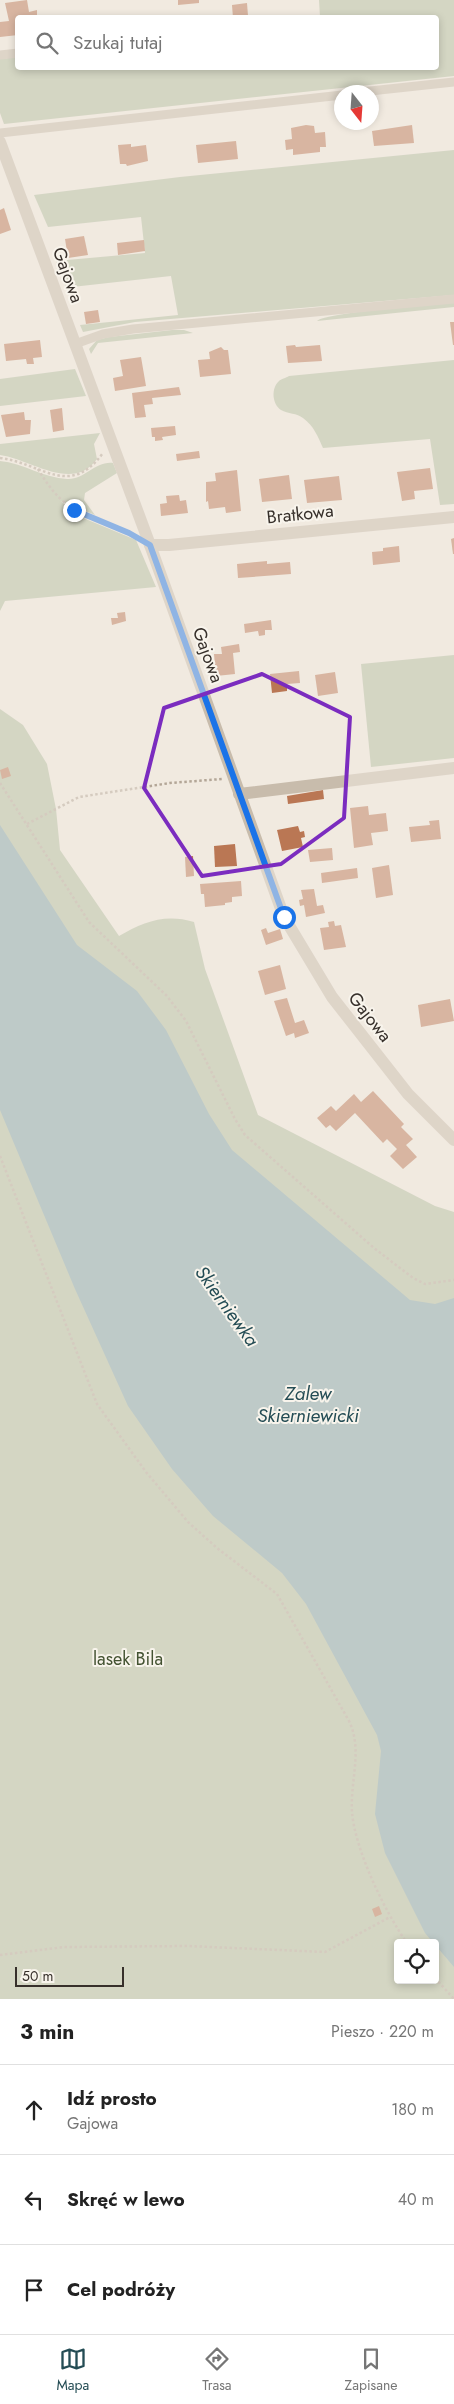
<!DOCTYPE html>
<html lang="pl">
<meta charset="utf-8">
<style>
:root{--surface:#fff;--page:#f6f6f6;--text:#222;--muted:#767676;--line:#e0e0e0;--accent:#244c54}
body{margin:0;font-family:Jost,sans-serif;background:var(--page);color:var(--text)}
.controls{position:absolute;right:15px;bottom:15px;display:grid;overflow:hidden;border-radius:5px;box-shadow:0 2px 8px #0003}
.controls button{width:45px;height:45px;display:grid;place-items:center;padding:0;border:0;border-bottom:1px solid var(--line);background:var(--surface);color:var(--text);font:25px sans-serif}
.compass{position:absolute;left:334px;top:85px;width:45px;height:45px;border-radius:50%;background:var(--surface);box-shadow:0 2px 8px #0003;rotate:163deg}
.scale{position:absolute;left:15px;bottom:12px;width:109px;box-sizing:border-box;padding-left:5px;border:2px solid #37302b;border-top:0;font-size:14px;line-height:18px;white-space:nowrap;color:#37302b;-webkit-text-stroke:4px #f8f4ec;paint-order:stroke}
.stop{position:absolute;width:15px;height:15px;margin:-11px;border:4px solid #1a73e8;border-radius:50%;background:#fff}
.stop.end{background:#1a73e8;border-color:#fff;box-shadow:0 1px 5px #0008}
.list{margin:0;padding:0;list-style:none}
h2{display:flex;justify-content:space-between;align-items:center;height:65px;margin:0;padding:0 20px;font-size:21px}
h2 small{font-size:16px;font-weight:400;color:var(--muted)}
.list li{display:grid;grid-template-columns:32px 1fr auto;gap:15px;align-items:center;box-sizing:border-box;height:90px;padding:0 20px;border-top:1px solid var(--line)}
.list b{display:block;font-size:19px;white-space:nowrap}
.list p{margin:0;font-size:16px;white-space:nowrap;color:var(--muted)}
.list em{font-size:16px;font-style:normal;color:var(--muted)}
.icon{flex:none;width:28px;height:28px;fill:none;stroke:currentColor;stroke-width:2;stroke-linecap:round;stroke-linejoin:round}
.map{position:relative;flex:none;width:454px;height:1999px;overflow:hidden}
.search{position:absolute;background:var(--surface);box-shadow:0 2px 8px #0003;left:15px;right:15px;top:15px;height:55px;display:flex;align-items:center;gap:12px;box-sizing:border-box;padding:0 18px;border-radius:5px;color:var(--muted);font-size:19px}
.sheet{height:335px;background:var(--surface)}
nav{display:flex;justify-content:space-around;align-items:center;box-sizing:border-box;height:70px;border-top:1px solid var(--line);background:var(--surface);font-size:14px;color:var(--muted)}
nav a{display:grid;justify-items:center;gap:2px}
nav .on{color:var(--accent)}
.map>svg:first-child{display:block}
.green{fill:#b2bea1;fill-rule:evenodd}
.water{fill:#81a5ab}
.building{fill:#ba7754}
.lines{fill:none;stroke-linecap:round;stroke-linejoin:round}
.path{stroke:#b3a697;stroke-width:2.5;stroke-dasharray:2.5 2.5;stroke-linecap:butt}
.service{stroke:#c8bcac;stroke-width:9}
.minor{stroke:#c8bcac;stroke-width:12}
.route{stroke:#1a73e8;stroke-width:6}
.marked{fill:none;stroke:#7b2cbf;stroke-width:4;stroke-linejoin:round}
.labels{text-anchor:middle;dominant-baseline:central;stroke-width:4;stroke-linejoin:round;paint-order:stroke}
.street-label{font-size:18px;fill:#37302b;stroke:#f8f4ec}
.park-label{font-size:18px;fill:#435231;stroke:#f8f4ec}
.water-label{font-size:19px;font-style:italic;fill:#244c54;stroke:#f8f4ec}
</style>
<div class="map">
<svg width="454" height="1999" viewBox="0 0 454 1999">
<rect width="100%" height="100%" fill="#f1eae0"/>
<g class="green">
<path d="M319 0H454V76L4 124 0 113V59L17 57 18 68H436V18L320 17Z"/>
<path d="M454 150V295L135 322 83 332 80 325 178 315 171 276 72 287 68 292 56 261 145 253 141 217 48 227 34 195 180 177Z"/>
<path d="M454 302V307L317 321C327 312 433 305 454 302Z"/>
<path d="M172 330H184L193 333 98 343 91 354 89 349 97 340 109 337Z"/>
<path d="M454 360V504L440 505 430 439 323 448C318 437 314 426 303 418 297 413 288 414 281 410 272 404 271 388 279 381 281 379 286 378 289 376Z"/>
<path d="M75 369 86 396 0 406V379Z"/>
<path d="M100 433 94 444 97 459C73 493 30 459 0 455V444Z"/>
<path d="M0 461C23 463 44 478 67 479 85 480 95 461 113 463L117 473 85 493 84 500 95 515 61 501 76 515 136 540 156 587 5 601 0 611Z"/>
<path d="M454 655V758L371 767 361 664Z"/>
<path d="M0 709 23 725 47 764 56 809 60 850 119 936C143 922 165 913 194 922L205 969 258 1115 435 1206 454 1212V1999H0ZM398 1943H435V1980H398Z"/>
</g>
<path class="water" d="M0 825 77 945 137 991 166 1030 209 1114 232 1150 410 1300 435 1304 454 1298V1967L425 1933 385 1853 375 1814 381 1751 377 1735 306 1604 282 1573 213 1516 172 1469 128 1406 75 1289 0 1110Z"/>
<g class="building">
<path d="M27 0 29 12 37 10V18H18V35L0 37V22L9 21 5 3Z"/>
<path d="M178 0H199V3L178 5Z"/>
<path d="M247 3 248 16 233 18 232 5Z"/>
<path d="M306 125 314 126 315 133 325 132 326 147H320V152L293 155V149L286 150 285 140 292 139 291 128Z"/>
<path d="M412 125 414 143 374 146 372 131Z"/>
<path d="M236 141 238 159 198 163 196 145Z"/>
<path d="M131 144V147L146 145 148 161 127 166 126 164H120L118 145Z"/>
<path d="M4 208 11 230 0 234V210Z"/>
<path d="M84 236 88 255 68 258 65 239Z"/>
<path d="M144 240 145 251 118 255 117 243Z"/>
<path d="M98 310 100 322 86 324 84 312Z"/>
<path d="M450 322H454V345H453Z"/>
<path d="M40 340 42 357 33 358 34 364H27L26 359 6 361 4 344Z"/>
<path d="M295 345 296 347 320 345 322 361 288 363 286 346Z"/>
<path d="M221 347 224 350H228L231 374 200 377 198 360 210 359 209 352Z"/>
<path d="M141 357 146 386 115 391 113 378 123 376 120 360Z"/>
<path d="M179 387 181 395 152 398 153 404 144 405 146 417 135 418 132 393Z"/>
<path d="M62 408 64 430 53 432 50 410Z"/>
<path d="M24 412 25 420H31L30 434 6 437 1 415Z"/>
<path d="M175 426 176 435 162 437 163 440 155 441V437H152L151 428Z"/>
<path d="M199 451 200 458 177 461 176 454Z"/>
<path d="M430 468 433 489 414 491 415 499 402 501 397 472Z"/>
<path d="M237 470 241 511 226 513 225 507 209 509 208 501 206 502V482L216 481 215 473Z"/>
<path d="M289 475 292 499 262 502 259 479Z"/>
<path d="M339 476 342 500 307 503 304 480Z"/>
<path d="M179 495 180 501 186 500 188 513 161 516 160 504 167 503 166 496Z"/>
<path d="M454 538V554H453L451 539Z"/>
<path d="M399 546 400 562 373 565 372 552 383 551V548Z"/>
<path d="M267 561V564L290 562 291 574 238 578 237 564Z"/>
<path d="M125 612 126 621 112 625 111 618H118L117 613Z"/>
<path d="M271 620 272 630H265V635L259 636 258 631 245 633 244 624Z"/>
<path d="M239 644 240 652 233 653 235 674 216 676 214 654H222L221 647Z"/>
<path d="M299 671 300 683 287 684V691L272 693 270 674Z"/>
<path d="M335 672 338 693 318 696 315 675Z"/>
<path d="M8 767 11 776 2 779 0 770Z"/>
<path d="M323 790 324 799 288 804 287 796Z"/>
<path d="M368 806 369 815 386 813 388 831 371 833 373 845 354 848 350 808Z"/>
<path d="M439 820 441 839 411 842 409 827 430 825 429 821Z"/>
<path d="M298 826 300 832 304 831 305 837 301 838 303 847 282 851 277 830Z"/>
<path d="M235 844 237 866 215 867 214 846Z"/>
<path d="M332 848 333 860 310 862 308 850Z"/>
<path d="M193 856 194 876 186 877 185 857Z"/>
<path d="M389 865 393 895 376 898 372 868Z"/>
<path d="M357 868 358 878 322 883 321 873Z"/>
<path d="M241 881 242 896 232 897V902L225 903V905L205 907 204 894H201L200 884Z"/>
<path d="M314 889 317 906 323 905 325 913 306 917 304 905 300 906 299 900 303 899 301 890Z"/>
<path d="M334 921 335 926 341 925 346 947 324 950 320 928 329 927 328 922Z"/>
<path d="M266 928 268 933 280 929 283 939 266 945 261 930Z"/>
<path d="M280 965 286 989 265 995 258 971Z"/>
<path d="M287 998 295 1023 304 1020 309 1033 295 1038 294 1033 286 1036 274 1001Z"/>
<path d="M450 999 454 1021 421 1027 418 1005Z"/>
<path d="M373 1091 404 1124 401 1127 413 1139 406 1145 417 1157 403 1169 390 1156 397 1149 387 1139 383 1143 355 1113 336 1131 330 1125 326 1128 317 1118 331 1106 336 1111 354 1094 361 1102Z"/>
<path d="M379 1906 382 1914 375 1917 372 1909Z"/>
</g>
<g class="lines">
<g class="path">
<path d="M0 458C42 463 69 499 103 453"/>
<path d="M38 469C67 518 85 511 131 534"/>
<path d="M0 783 89 922 167 996 186 1021 235 1119 245 1135 374 1248 413 1278 425 1284 454 1280"/>
<path d="M27 824 79 797 170 783 222 779"/>
<path d="M0 1156 97 1404 146 1472 188 1522 217 1548 277 1594 349 1721C363 1750 350 1781 352 1812 355 1850 385 1912 407 1943"/>
<path d="M0 1955 64 1947 188 1946 325 1952 390 1917"/>
<path d="M435 1978 454 1999"/>
</g>
<g class="service">
<path d="M0 55 18 53"/>
<path d="M361 92 454 82"/>
<path d="M0 133 342 95"/>
<path d="M75 344 103 334 133 329 454 299"/>
</g>
<g class="minor">
<path d="M0 142 150 545 284 917 332 997 408 1094 454 1140"/>
<path d="M150 545H169L454 517"/>
<path d="M239 794 454 768"/>
</g>
</g>
<g class="lines">
<path class="route" d="M74 510 129 533 150 545 284 917"/>
</g>
<path d="M0 0H454V1999H0ZM262 674 350 717 344 818 281 864 202 876 144 788 164 708Z" fill="#f1eae0" fill-opacity=".55" fill-rule="evenodd"/>
<path class="marked" d="M262 674 350 717 344 818 281 864 202 876 144 788 164 708Z"/>
<g class="labels">
<g class="street-label">
<text transform="translate(68 275) rotate(70)">Gajowa</text>
<text transform="translate(300 514) rotate(-6)">Bratkowa</text>
<text transform="translate(208 655) rotate(70)">Gajowa</text>
<text transform="translate(370 1017) rotate(52)">Gajowa</text>
</g>
<g class="park-label">
<text x="128" y="1659">lasek Bila</text>
</g>
<g class="water-label">
<text transform="translate(227 1306) rotate(54)">Skierniewka</text>
<text x="308" y="1393">Zalew<tspan x="308" dy="22">Skierniewicki</tspan></text>
</g>
</g>
</svg>
<div class="controls">
<button><svg class="icon" aria-label="locate" viewBox="0 0 24 24"><circle cx="12" cy="12" r="6"/><path d="M12 2v4M12 18v4M2 12h4M18 12h4"/></svg></button>
</div>
<svg class="compass" viewBox="-18 -18 36 36"><path d="M0-13l5 13h-10z" fill="#e53935"/><path d="M0 13l5-13h-10z" fill="#767676"/></svg>
<div class="scale">50 m</div>
<div class="stop" style="left:284px;top:917px"></div>
<div class="stop end" style="left:74px;top:510px"></div>
<div class="search"><svg class="icon" aria-label="search" viewBox="0 0 24 24"><circle cx="10" cy="10" r="6"/><path d="M15 15l6 6"/></svg>Szukaj tutaj</div>
</div>
<section class="sheet">
<h2>3 min<small>Pieszo · 220 m</small></h2>
<ul class="list">
<li><svg class="icon" aria-label="ahead" viewBox="0 0 24 24"><path d="M12 20V5M6 11l6-6 6 6"/></svg><div><b>Idź prosto</b><p>Gajowa</p></div><em>180 m</em></li>
<li><svg class="icon" aria-label="left" viewBox="0 0 24 24"><path d="M17 20v-9H6M10 6l-5 5 5 5"/></svg><div><b>Skręć w lewo</b></div><em>40 m</em></li>
<li><svg class="icon" aria-label="arrive" viewBox="0 0 24 24"><path d="M6 21V4h12l-3 4 3 4H6"/></svg><div><b>Cel podróży</b></div></li>
</ul>
</section>
<nav>
<a class="on"><svg class="icon" aria-label="map" viewBox="0 0 24 24"><path d="M3 6l6-2 6 2 6-2v14l-6 2-6-2-6 2zM9 4v14M15 6v14"/></svg>Mapa</a>
<a><svg class="icon" aria-label="directions" viewBox="0 0 24 24"><path d="M12 3l9 9-9 9-9-9zM9 14v-3h6M13 9l2 2-2 2"/></svg>Trasa</a>
<a><svg class="icon" aria-label="saved" viewBox="0 0 24 24"><path d="M7 4h10v16l-5-4-5 4z"/></svg>Zapisane</a>
</nav>
